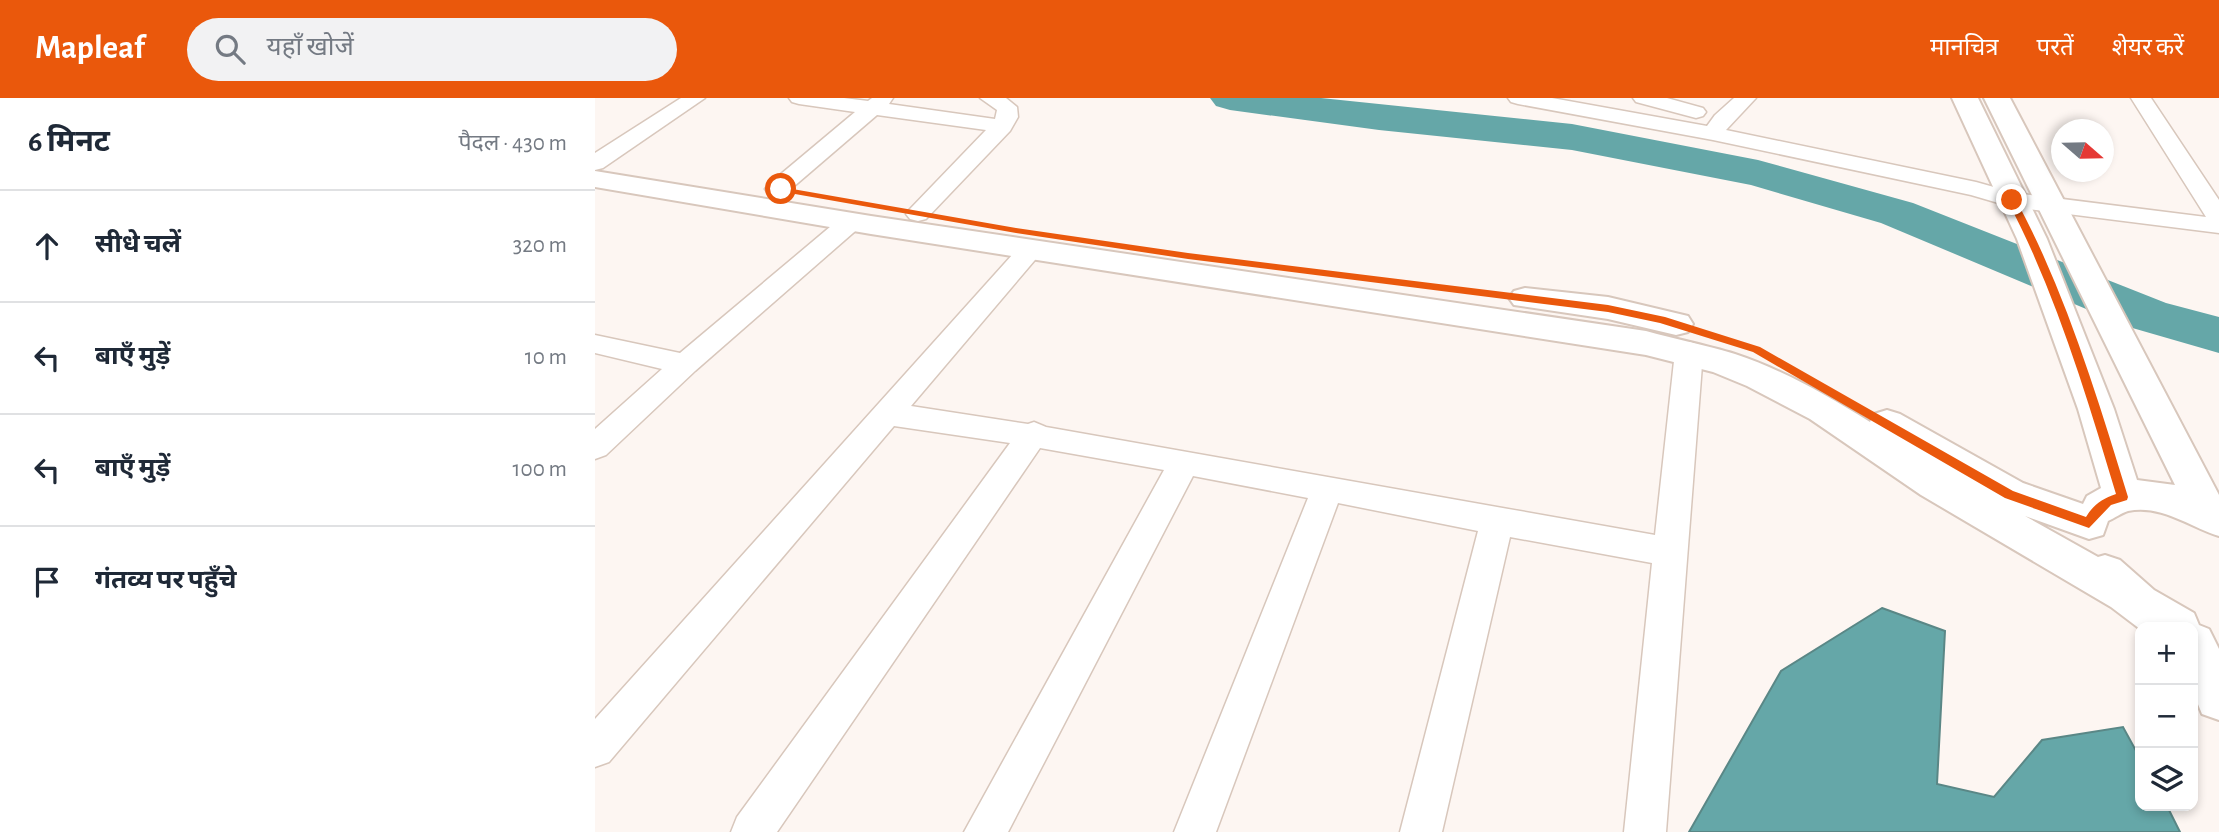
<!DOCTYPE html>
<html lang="hi">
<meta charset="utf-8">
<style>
:root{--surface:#fff;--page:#f2f2f3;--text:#1f2937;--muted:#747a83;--line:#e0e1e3;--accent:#ea580c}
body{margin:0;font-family:"Alegreya Sans","Noto Sans Devanagari",sans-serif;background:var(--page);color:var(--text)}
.controls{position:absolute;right:21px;bottom:21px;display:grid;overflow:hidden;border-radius:14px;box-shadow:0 4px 10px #0003}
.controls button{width:63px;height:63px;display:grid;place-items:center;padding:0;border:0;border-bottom:2px solid var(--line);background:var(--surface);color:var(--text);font:35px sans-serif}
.compass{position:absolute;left:1456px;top:21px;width:63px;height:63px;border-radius:50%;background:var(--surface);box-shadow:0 4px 10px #0003;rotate:110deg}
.stop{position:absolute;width:21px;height:21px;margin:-16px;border:5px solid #ea580c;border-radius:50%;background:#fff}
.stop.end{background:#ea580c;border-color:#fff;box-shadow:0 2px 7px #0008}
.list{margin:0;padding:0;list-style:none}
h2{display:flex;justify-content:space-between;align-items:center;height:91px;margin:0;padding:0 28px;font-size:30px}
h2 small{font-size:23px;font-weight:400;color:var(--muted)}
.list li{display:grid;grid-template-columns:46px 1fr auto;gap:21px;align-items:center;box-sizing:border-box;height:112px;padding:0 28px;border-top:2px solid var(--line)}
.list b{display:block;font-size:26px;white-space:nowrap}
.list em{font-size:23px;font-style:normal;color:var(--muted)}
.icon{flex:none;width:38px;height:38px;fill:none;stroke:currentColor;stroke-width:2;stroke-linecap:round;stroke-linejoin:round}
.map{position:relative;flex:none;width:1624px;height:734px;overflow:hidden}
header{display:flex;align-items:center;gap:42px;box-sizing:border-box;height:98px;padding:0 35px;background:var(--accent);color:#fff}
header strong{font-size:33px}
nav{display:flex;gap:38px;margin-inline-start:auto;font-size:24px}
.search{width:490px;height:63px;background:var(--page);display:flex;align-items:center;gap:18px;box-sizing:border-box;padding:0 24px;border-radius:38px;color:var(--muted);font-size:26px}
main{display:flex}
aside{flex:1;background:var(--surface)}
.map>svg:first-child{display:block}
.water{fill:#65a7a8;stroke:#5a8786;stroke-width:2}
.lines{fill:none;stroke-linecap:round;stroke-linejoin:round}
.river{fill:#65a7a8;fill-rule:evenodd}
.street-casing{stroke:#d8c7bc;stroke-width:3}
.secondary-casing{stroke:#d8c7bc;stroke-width:4}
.street{fill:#fff;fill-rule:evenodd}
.secondary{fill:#fff;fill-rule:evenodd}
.route{fill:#ea580c}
</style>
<header>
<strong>Mapleaf</strong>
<div class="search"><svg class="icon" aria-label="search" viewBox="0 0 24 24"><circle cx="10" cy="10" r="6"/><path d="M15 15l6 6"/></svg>यहाँ खोजें</div>
<nav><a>मानचित्र</a><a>परतें</a><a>शेयर करें</a></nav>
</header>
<main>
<aside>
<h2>6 मिनट<small>पैदल · 430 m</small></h2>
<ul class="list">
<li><svg class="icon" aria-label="ahead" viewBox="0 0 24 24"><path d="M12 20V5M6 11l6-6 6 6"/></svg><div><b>सीधे चलें</b></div><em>320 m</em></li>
<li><svg class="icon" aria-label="left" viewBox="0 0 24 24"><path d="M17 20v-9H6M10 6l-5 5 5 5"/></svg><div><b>बाएँ मुड़ें</b></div><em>10 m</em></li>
<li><svg class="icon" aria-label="left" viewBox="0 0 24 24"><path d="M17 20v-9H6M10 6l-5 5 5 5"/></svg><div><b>बाएँ मुड़ें</b></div><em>100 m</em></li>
<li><svg class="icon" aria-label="arrive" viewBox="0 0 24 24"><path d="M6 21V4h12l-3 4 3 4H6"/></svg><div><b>गंतव्य पर पहुँचे</b></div></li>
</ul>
</aside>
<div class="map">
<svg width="1624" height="734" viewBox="0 0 1624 734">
<rect width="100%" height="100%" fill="#fdf6f2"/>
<path class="water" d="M1287 510 1350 533 1342 686 1399 699 1447 642 1528 629 1545 660V708H1572L1585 734H1094L1186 573Z"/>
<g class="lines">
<path class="river" d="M615 0H726L977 26 1163 62 1318 105 1571 205 1624 219V255L1534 229 1286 125 1156 87 977 52 784 32 635 12 621 8Z"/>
<defs>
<g id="street">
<path d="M86 0H110L8 70 0 72V55Z"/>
<path d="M194 0H249L273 3 277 0H298L294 6 400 21 402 12 385 0H411L422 9 423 19 415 33 331 121 323 123 315 121 311 116 315 111 391 32 282 17 190 96H174L170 91 174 86 260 14 204 6 197 4Z"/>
<path d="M913 0H957L1112 28 1120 17 1139 0H1161L1131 32 1381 84 1420 95 1611 119 1536 0H1556L1624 102V135L1417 109 1376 97 1118 42 923 6 916 4Z"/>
<path d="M1038 0H1072L1108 10 1111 14 1108 18 1101 20 1041 4Z"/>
<path d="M257 116 266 118 269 123 266 128 100 273 11 357 0 361V331L67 271 0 255V237L85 255 248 118Z"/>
<path d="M436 143 445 146 449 151 445 156 316 308 433 326 439 324 451 329 1060 437 1080 254 1084 247 1094 244 1104 247 1108 254 1071 734H1029L1057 465 915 439 847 734H805L883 433 743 405 621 734H579L713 400 598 378 413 734H369L569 372 445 350 182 734H136L142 719 415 345 299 328 14 664 0 669V621L427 146Z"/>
</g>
<g id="secondary">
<path d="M1357 0H1383L1452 141 1519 311 1542 382 1580 387 1389 0H1415L1624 397V438C1595 429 1566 406 1533 413 1526 415 1520 420 1513 423L1508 437 1494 441 1430 418 1503 459 1510 457 1525 462 1559 492 1599 515 1604 527 1614 531 1624 551V622L1607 616 1598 594V529L1545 531 1516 509 1326 397 1215 321 1152 288 1118 274 1051 257 276 136 0 89V73L276 118 1051 233C1080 241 1111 247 1140 256 1188 272 1232 297 1275 324L1279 316 1292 312 1305 316 1428 385 1488 406 1492 398 1506 390 1483 311 1422 141Z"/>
<path d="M930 190 1013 199 1093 218 1098 226 1093 234 1081 237 1013 221 919 207 914 200 919 193Z"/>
</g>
</defs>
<use href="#street" class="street-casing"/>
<use href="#secondary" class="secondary-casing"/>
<use href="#street" class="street"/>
<use href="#secondary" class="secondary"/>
</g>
<path class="route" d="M186 89 421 130 593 155 1013 207 1070 219 1165 249 1418 393 1491 419C1499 406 1507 401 1521 396 1492 299 1460 192 1412 102L1417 100 1421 102C1470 192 1503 301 1533 399L1532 402 1516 407 1494 430 1410 400 1158 254 1065 225 1013 214 593 161 421 135 183 93Z"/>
</svg>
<div class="controls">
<button>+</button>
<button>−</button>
<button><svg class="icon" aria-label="layers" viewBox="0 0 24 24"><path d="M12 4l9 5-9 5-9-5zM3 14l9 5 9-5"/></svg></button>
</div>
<svg class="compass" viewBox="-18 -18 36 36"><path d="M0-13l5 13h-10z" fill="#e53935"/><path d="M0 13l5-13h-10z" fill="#747a83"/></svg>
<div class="stop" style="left:186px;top:91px"></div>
<div class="stop end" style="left:1417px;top:102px"></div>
</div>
</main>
